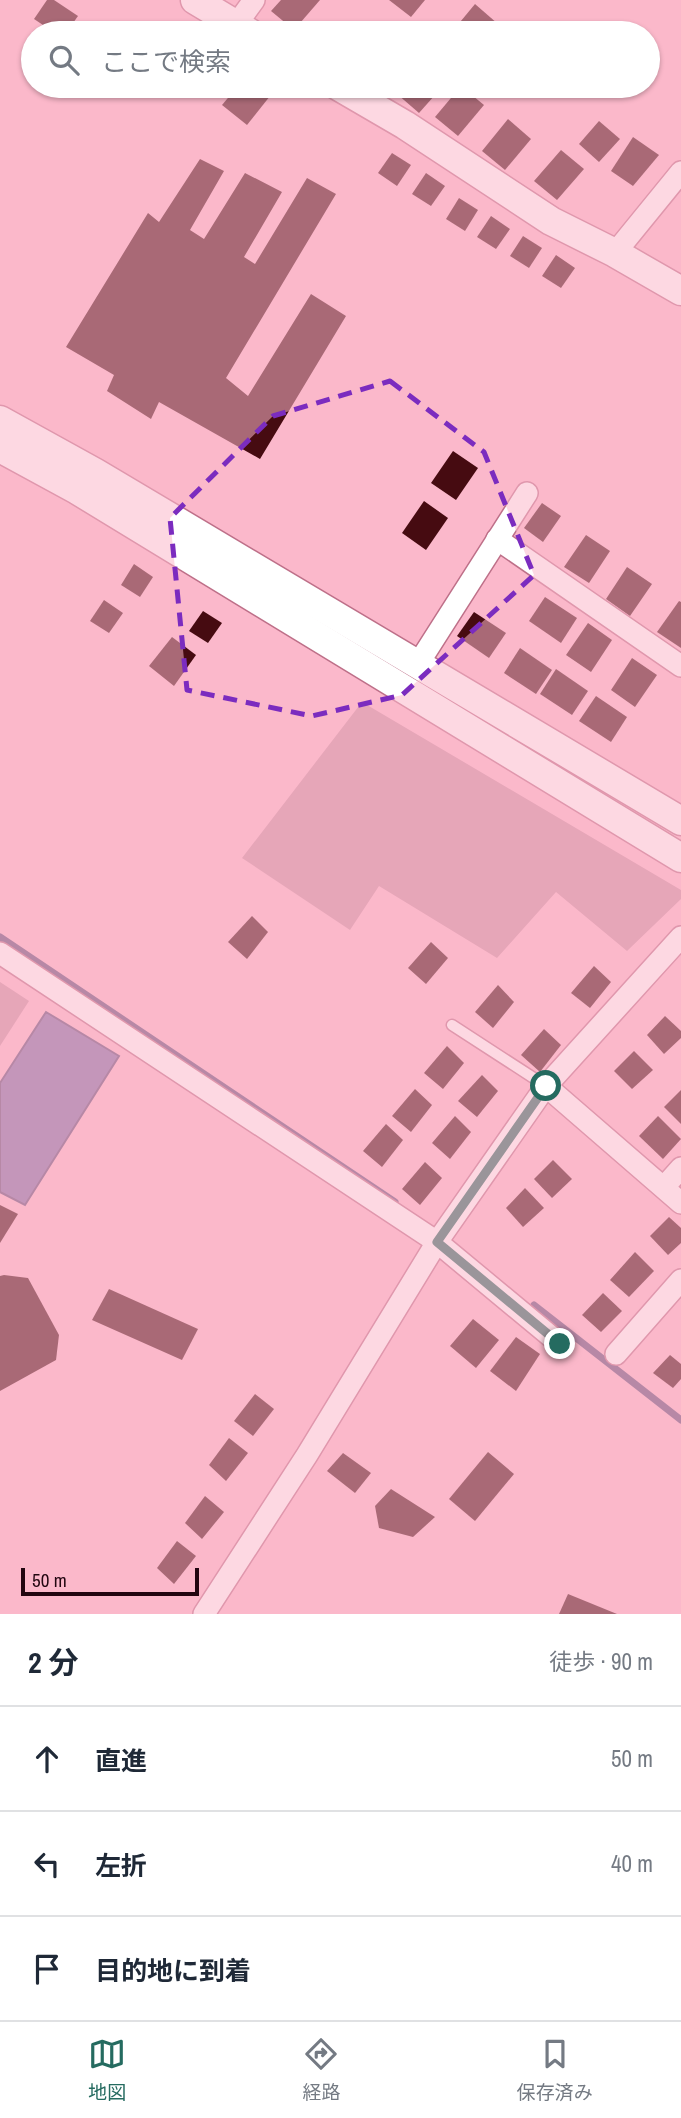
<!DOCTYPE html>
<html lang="ja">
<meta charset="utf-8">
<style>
:root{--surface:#fff;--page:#f6f6f7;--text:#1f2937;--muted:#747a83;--line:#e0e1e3;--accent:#256b60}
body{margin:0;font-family:"Archivo Narrow","Noto Sans JP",sans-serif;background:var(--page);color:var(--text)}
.scale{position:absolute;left:21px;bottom:18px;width:178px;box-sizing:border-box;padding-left:7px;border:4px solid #220610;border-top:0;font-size:19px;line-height:24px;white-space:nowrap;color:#220610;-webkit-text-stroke:5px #fbb8cb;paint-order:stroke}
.stop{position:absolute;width:21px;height:21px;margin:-16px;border:5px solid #256b60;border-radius:50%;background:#fff}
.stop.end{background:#256b60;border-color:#fff;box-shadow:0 2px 7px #0008}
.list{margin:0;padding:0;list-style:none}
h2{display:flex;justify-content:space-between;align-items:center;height:91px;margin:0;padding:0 28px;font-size:30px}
h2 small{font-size:23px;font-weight:400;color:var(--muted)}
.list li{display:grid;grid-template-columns:46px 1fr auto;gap:21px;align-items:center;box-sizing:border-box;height:105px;padding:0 28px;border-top:2px solid var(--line)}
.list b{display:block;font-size:26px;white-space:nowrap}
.list em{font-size:23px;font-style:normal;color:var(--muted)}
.icon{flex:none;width:38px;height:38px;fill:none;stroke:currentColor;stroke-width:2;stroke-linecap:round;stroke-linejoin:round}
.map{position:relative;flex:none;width:681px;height:1614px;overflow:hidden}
.search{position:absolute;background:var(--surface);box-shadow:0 2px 5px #0004;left:21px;right:21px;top:21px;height:77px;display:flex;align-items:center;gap:18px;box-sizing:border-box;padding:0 24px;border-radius:38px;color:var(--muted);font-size:26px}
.sheet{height:406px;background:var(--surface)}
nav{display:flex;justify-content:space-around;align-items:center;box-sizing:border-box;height:98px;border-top:2px solid var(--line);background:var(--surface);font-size:19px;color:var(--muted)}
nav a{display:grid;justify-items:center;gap:4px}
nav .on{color:var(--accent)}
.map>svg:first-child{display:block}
.green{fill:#cd90a2}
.water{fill:#826ea7;stroke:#654f7a;stroke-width:2}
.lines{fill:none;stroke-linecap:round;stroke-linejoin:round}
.stream{stroke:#654f7a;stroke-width:7}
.building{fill:#460b11}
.service-casing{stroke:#be7089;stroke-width:13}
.minor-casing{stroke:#be7089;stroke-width:24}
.tertiary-casing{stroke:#be7089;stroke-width:31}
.service{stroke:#fff;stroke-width:10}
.minor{stroke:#fff;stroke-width:21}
.tertiary{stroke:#fff;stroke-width:28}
.route{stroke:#256b60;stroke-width:9}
.marked{fill:none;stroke:#7b2cbf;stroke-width:5;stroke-dasharray:14 9;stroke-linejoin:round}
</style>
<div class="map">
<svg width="681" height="1614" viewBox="0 0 681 1614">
<rect width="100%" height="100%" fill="#fbb8cb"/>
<g class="green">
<path d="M362 702 681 890V899L627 951 556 892 497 958 379 886 350 930 242 858Z"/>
<path d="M0 982 29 1001 0 1046Z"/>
</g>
<path class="water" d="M46 1012 119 1056 25 1205 0 1192V1083Z"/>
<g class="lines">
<g class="stream">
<path d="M0 937 395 1202"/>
<path d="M534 1305 681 1420"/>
</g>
</g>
<g class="building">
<path d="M47 0H54L78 16 66 33H55L34 19Z"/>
<path d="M281 0H320L294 30 271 11Z"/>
<path d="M389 0H425L411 17Z"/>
<path d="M475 4 498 24 490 33H451Z"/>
<path d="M238 86H278L247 125 222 105Z"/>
<path d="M404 86H443L419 113 397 94Z"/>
<path d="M461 86 484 105 458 136 435 117Z"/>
<path d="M508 119 531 139 505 170 482 151Z"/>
<path d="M599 121 620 139 599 162 579 144Z"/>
<path d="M633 137 659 155 633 186 611 171Z"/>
<path d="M561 150 584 169 557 200 534 181Z"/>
<path d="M392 153 411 165 397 186 378 173Z"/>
<path d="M200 159 224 171 190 230 204 239 245 173 282 192 244 257 255 264 307 178 336 194 226 378 248 396 311 294 346 316 260 459 159 402 151 419 107 391 114 375 66 347 148 213 159 222Z"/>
<path d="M426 173 445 186 431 206 412 194Z"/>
<path d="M459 198 478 210 465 231 446 219Z"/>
<path d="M491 216 510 229 496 249 477 237Z"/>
<path d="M523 236 542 248 529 268 510 256Z"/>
<path d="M556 255 575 268 561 288 542 276Z"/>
<path d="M453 451 478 468 456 500 431 483Z"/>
<path d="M424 501 448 518 426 550 402 533Z"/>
<path d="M542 503 561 516 543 542 524 528Z"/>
<path d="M586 535 610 551 589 583 564 567Z"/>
<path d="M134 564 153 577 140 597 121 585Z"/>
<path d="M627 567 652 584 630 616 606 599Z"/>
<path d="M545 597 577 618 561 643 529 621Z"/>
<path d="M104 600 123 613 109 633 90 621Z"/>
<path d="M679 601 681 602V648L657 632Z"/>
<path d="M203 611 222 623 208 643 189 631Z"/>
<path d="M474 612 506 633 489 658 457 636Z"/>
<path d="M588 623 612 640 591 672 566 655Z"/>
<path d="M172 637 196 655 174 686 149 666Z"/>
<path d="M520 648 552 670 536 694 504 673Z"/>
<path d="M632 658 657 675 635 707 611 690Z"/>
<path d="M556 669 588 691 572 715 540 694Z"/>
<path d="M596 696 627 717 611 742 579 721Z"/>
<path d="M252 916 268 932 247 959 228 942Z"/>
<path d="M431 942 448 958 426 984 408 968Z"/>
<path d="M594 966 611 982 590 1008 571 993Z"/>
<path d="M498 985 514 1002 493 1028 475 1012Z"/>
<path d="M665 1016 681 1031V1038L664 1054 647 1035Z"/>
<path d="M544 1029 561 1045 540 1072 521 1055Z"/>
<path d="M447 1046 464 1063 443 1089 424 1073Z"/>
<path d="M634 1051 653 1070 632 1089 614 1071Z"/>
<path d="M482 1075 498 1091 477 1117 458 1101Z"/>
<path d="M415 1089 432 1105 411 1132 392 1116Z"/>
<path d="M681 1090V1124L664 1107Z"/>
<path d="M455 1116 471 1132 450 1159 432 1143Z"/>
<path d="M658 1116 681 1139 663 1159 639 1136Z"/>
<path d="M386 1124 403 1140 382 1167 363 1151Z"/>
<path d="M553 1160 572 1179 552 1198 534 1179Z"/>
<path d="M425 1162 442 1178 420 1205 402 1189Z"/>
<path d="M525 1188 544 1208 523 1227 506 1208Z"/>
<path d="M0 1205 18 1214 0 1243Z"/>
<path d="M669 1217 681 1228V1243L668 1255 650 1236Z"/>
<path d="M635 1252 654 1271 629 1297 610 1280Z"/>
<path d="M4 1275 28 1278 59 1335 56 1360 0 1391V1276Z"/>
<path d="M109 1289 198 1329 182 1360 92 1320Z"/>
<path d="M603 1293 622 1311 601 1332 582 1315Z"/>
<path d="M473 1319 499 1340 476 1368 450 1346Z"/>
<path d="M516 1337 540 1354 516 1391 490 1371Z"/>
<path d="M670 1355 681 1364V1379L673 1388 653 1373Z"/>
<path d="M255 1394 274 1409 253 1436 234 1421Z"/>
<path d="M229 1438 248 1453 226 1481 209 1465Z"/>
<path d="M488 1452 514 1474 475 1521 449 1499Z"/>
<path d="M343 1453 371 1473 355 1493 327 1471Z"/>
<path d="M391 1489 435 1517 413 1537 379 1528 375 1506Z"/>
<path d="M205 1496 224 1512 202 1539 185 1523Z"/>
<path d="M177 1541 196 1556 174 1584 157 1568Z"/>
<path d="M568 1594 617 1614H559Z"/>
</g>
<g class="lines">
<defs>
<path id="service" d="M452 1025 546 1086"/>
<g id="minor">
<path d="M236 25 254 0"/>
<path d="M615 253 681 172"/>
<path d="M497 539 681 666"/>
<path d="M418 664 527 493"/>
<path d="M0 953 437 1242 560 1344"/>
<path d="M546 1086 681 1203"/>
<path d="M664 1187 681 1168"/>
<path d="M616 1354 681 1280"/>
<path d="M204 1614 307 1455 437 1242 546 1086 681 937"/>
</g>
<g id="tertiary">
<path d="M195 0 250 33"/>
<path d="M338 86 405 125 551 221 615 253 681 291"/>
<path d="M0 420 96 473 681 821"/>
<path d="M0 448 77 490 681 858"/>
</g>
</defs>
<use href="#service" class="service-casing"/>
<use href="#minor" class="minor-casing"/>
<use href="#tertiary" class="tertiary-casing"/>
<use href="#service" class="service"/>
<use href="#minor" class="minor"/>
<use href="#tertiary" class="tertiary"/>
</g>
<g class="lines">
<path class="route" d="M546 1086 437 1242 560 1344"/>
</g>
<path d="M0 0H681V1614H0ZM390 381 484 452 534 575 402 695 312 716 187 690 170 518 273 416Z" fill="#fbb8cb" fill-opacity=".55" fill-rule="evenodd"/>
<path class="marked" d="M390 381 484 452 534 575 402 695 312 716 187 690 170 518 273 416Z"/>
</svg>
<div class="scale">50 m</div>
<div class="stop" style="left:546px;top:1086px"></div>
<div class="stop end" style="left:560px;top:1344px"></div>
<div class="search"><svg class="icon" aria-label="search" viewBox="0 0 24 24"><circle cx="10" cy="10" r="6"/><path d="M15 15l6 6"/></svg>ここで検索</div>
</div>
<section class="sheet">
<h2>2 分<small>徒歩 · 90 m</small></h2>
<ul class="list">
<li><svg class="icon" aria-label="ahead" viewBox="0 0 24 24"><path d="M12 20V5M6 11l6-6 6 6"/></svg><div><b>直進</b></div><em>50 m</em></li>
<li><svg class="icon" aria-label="left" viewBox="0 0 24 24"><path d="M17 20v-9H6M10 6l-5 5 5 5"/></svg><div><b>左折</b></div><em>40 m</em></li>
<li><svg class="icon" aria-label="arrive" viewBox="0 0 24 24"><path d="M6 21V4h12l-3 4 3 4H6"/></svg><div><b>目的地に到着</b></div></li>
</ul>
</section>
<nav>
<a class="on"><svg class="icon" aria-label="map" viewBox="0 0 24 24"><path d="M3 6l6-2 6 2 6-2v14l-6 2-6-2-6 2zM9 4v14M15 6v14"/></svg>地図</a>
<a><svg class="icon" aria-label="directions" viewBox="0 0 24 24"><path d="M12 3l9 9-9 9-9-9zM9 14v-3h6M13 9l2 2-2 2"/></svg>経路</a>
<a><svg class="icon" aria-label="saved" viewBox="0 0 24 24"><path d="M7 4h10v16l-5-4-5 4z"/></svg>保存済み</a>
</nav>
